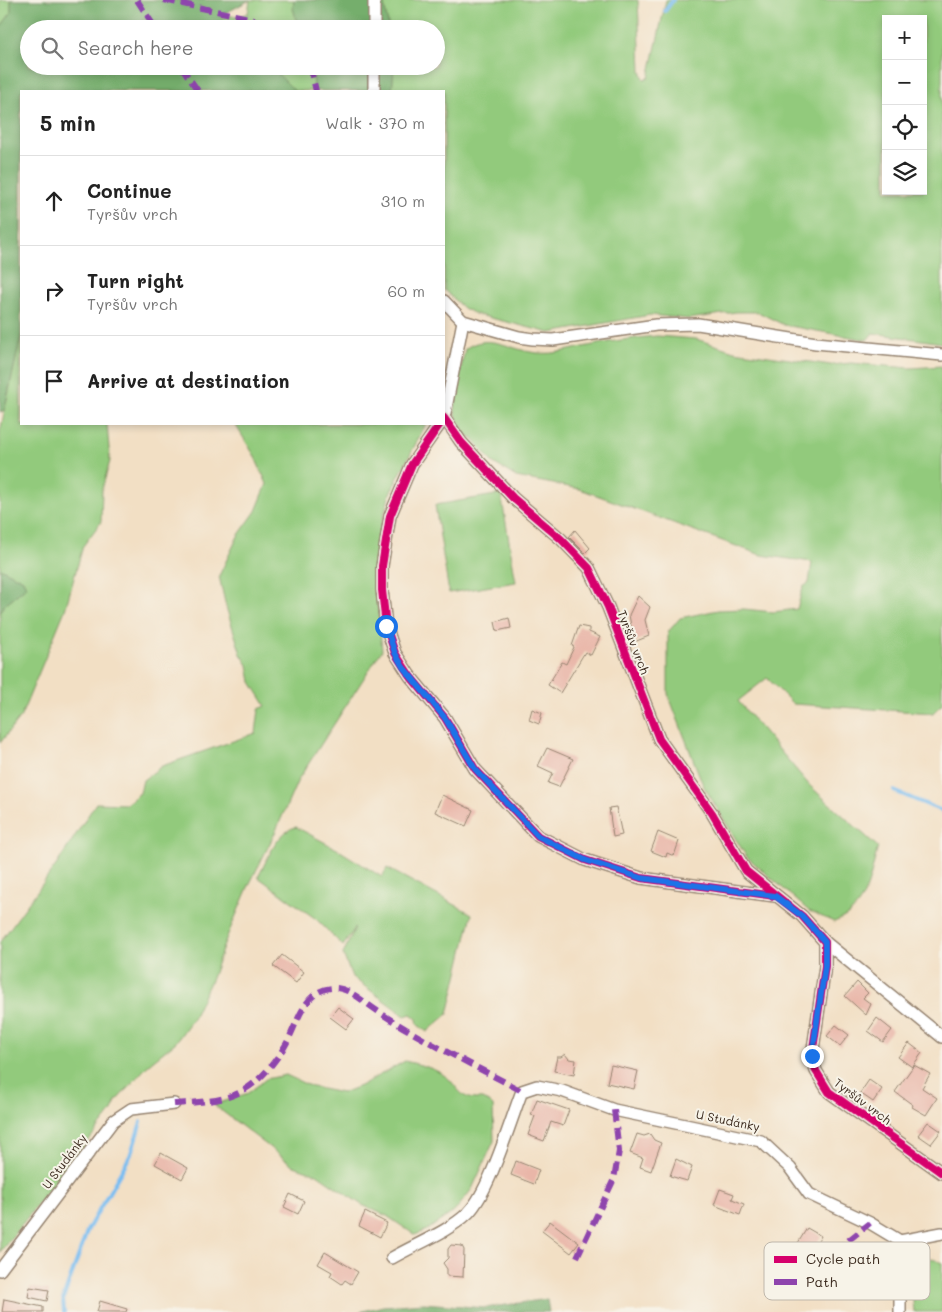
<!DOCTYPE html>
<meta charset="utf-8">
<style>
:root{--surface:#fff;--page:#f2f2f2;--text:#222;--muted:#767676;--line:#e0e0e0}
body{margin:0;font-family:Mali,sans-serif;background:var(--page);color:var(--text)}
.controls{position:absolute;right:15px;top:15px;display:grid;overflow:hidden;border-radius:0px;box-shadow:0 2px 8px #0003}
.controls button{width:45px;height:45px;display:grid;place-items:center;padding:0;border:0;border-bottom:1px solid var(--line);background:var(--surface);color:var(--text);font:25px sans-serif}
.stop{position:absolute;width:15px;height:15px;margin:-11px;border:4px solid #1a73e8;border-radius:50%;background:#fff}
.stop.end{background:#1a73e8;border-color:#fff;box-shadow:0 1px 5px #0008}
.list{margin:0;padding:0;list-style:none}
h2{display:flex;justify-content:space-between;align-items:center;height:65px;margin:0;padding:0 20px;font-size:21px}
h2 small{font-size:16px;font-weight:400;color:var(--muted)}
.list li{display:grid;grid-template-columns:32px 1fr auto;gap:15px;align-items:center;box-sizing:border-box;height:90px;padding:0 20px;border-top:1px solid var(--line)}
.list b{display:block;font-size:19px;white-space:nowrap}
.list p{margin:0;font-size:16px;white-space:nowrap;color:var(--muted)}
.list em{font-size:16px;font-style:normal;color:var(--muted)}
.icon{flex:none;width:28px;height:28px;fill:none;stroke:currentColor;stroke-width:2;stroke-linecap:round;stroke-linejoin:round}
.map{position:relative;flex:none;width:942px;height:1312px;overflow:hidden}
.search{position:absolute;background:var(--surface);box-shadow:0 2px 8px #0003;left:20px;top:20px;width:425px;height:55px;display:flex;align-items:center;gap:12px;box-sizing:border-box;padding:0 18px;border-radius:28px;color:var(--muted);font-size:19px}
.panel{position:absolute;background:var(--surface);box-shadow:0 2px 8px #0003;left:20px;top:90px;width:425px;height:335px;border-radius:0px}
.map>svg:first-child{display:block}
.green{fill:#92ca7c;stroke:#667a4d;fill-rule:evenodd}
.forest{fill:#75ae6c;stroke:#586c45}
.lines{fill:none;stroke-linecap:round;stroke-linejoin:round}
.stream{stroke:#7abef1;stroke-width:4}
.building{fill:#e9b6a8}
.street-casing{stroke:#968471;stroke-width:14}
.street{stroke:#fff;stroke-width:11}
.quiet{stroke:#8e44ad;stroke-width:6;stroke-dasharray:12 6;stroke-linecap:butt}
.cycleway-casing{stroke:#f7f3e8;stroke-width:11}
.cycleway{stroke:#d6006c;stroke-width:8}
.route{stroke:#1a73e8;stroke-width:6}
.labels{text-anchor:middle;dominant-baseline:central;stroke-width:4;stroke-linejoin:round;paint-order:stroke}
.street-label{font-size:12px;fill:#3b2a1e;stroke:#f7f3e8}
.key{fill:#f7f3e8;stroke:#bfb7ab;stroke-width:1}
.key-label{font-size:14px;fill:#3b2a1e}
</style>
<div class="map">
<svg width="942" height="1312" viewBox="0 0 942 1312">
<rect width="100%" height="100%" fill="#f7f3e8"/>
<filter id="ink" filterUnits="userSpaceOnUse"><feTurbulence type="fractalNoise" baseFrequency=".02" numOctaves="2"/><feDisplacementMap in="SourceGraphic" scale="10" xChannelSelector="R" yChannelSelector="G"/><feConvolveMatrix kernelMatrix="1 2 1 2 8 2 1 2 1" color-interpolation-filters="sRGB"/></filter>
<filter id="wash" filterUnits="userSpaceOnUse"><feTurbulence type="fractalNoise" baseFrequency=".0096" numOctaves="4" result="noise"/><feDisplacementMap in="SourceGraphic" scale="20" xChannelSelector="R" yChannelSelector="G"/><feGaussianBlur stdDeviation="1.12" result="paint"/><feColorMatrix in="noise" values="0 0 0 0 0 0 0 0 0 0 0 0 0 0 0 0 0 1.4 0 .05"/><feComposite in="paint" operator="in"/></filter>
<g filter="url(#wash)">
<rect width="100%" height="100%" fill="#f2dfc4"/>
<g class="green">
<path d="M0 0H11V13L0 28Z"/>
<path d="M250 0H294L293 8 299 29H233L219 16H240L248 13Z"/>
<path d="M383 0H638L641 71 644 79 649 78 666 0H942V343L873 333 867 340 784 325 758 312H736L689 319 650 315 550 333 475 314 463 308 444 290V91H392L394 66H436V29H389ZM886 19H923V191H886Z"/>
<path d="M270 66H313L314 91H295Z"/>
<path d="M21 336V424H107L110 461 102 489 101 522 83 546 65 610 21 716 0 743V613L5 604 26 587 23 580 0 568V432Z"/>
<path d="M657 336 696 339 734 351 831 365 851 363 910 368 942 366V704L933 713 793 704 767 678 738 701 810 786 878 847C869 878 868 910 834 922L809 911 746 856 703 785 668 694V632L680 618 718 610 744 609 773 612 797 609 803 587 809 583 812 562 761 555 580 489 516 477 492 462 473 439 464 434 458 426 455 411 457 388 465 349C489 331 511 351 538 353 554 355 572 349 588 346 611 341 633 338 657 336Z"/>
<path d="M235 424H426L390 493 379 534 376 590 382 650 298 780 274 835 249 885 226 939 212 978 193 1018 176 1042 151 1062 116 1101 112 1111 0 1252V942L57 864 96 803 126 804 140 793 143 780 162 766 256 733 259 709 266 706 251 682 248 665 241 654 226 607 219 576 238 536 256 511 267 484 254 455Z"/>
<path d="M501 494 516 582 449 593 435 505Z"/>
<path d="M296 827 337 849 382 877 387 868 472 914 448 1014 427 1032 418 1025 417 1019 411 1014 405 1016 352 977 343 954 355 928 343 946 316 919 258 877C267 861 277 831 296 827Z"/>
<path d="M405 1061C421 1065 436 1068 449 1079 455 1085 460 1095 469 1098 480 1101 482 1095 493 1106L494 1141 472 1189 455 1211 427 1230 415 1235 387 1216 362 1205 317 1174 294 1166 214 1105 248 1093 266 1079 286 1075 312 1087 342 1093 360 1086Z"/>
<path d="M931 1258 942 1263V1312H914L910 1270Z"/>
</g>
<g class="forest">
<path d="M11 0H250L220 16 233 29H29V66H270L295 91H21V336L4 411 0 412V28L11 13Z"/>
<path d="M294 0H383L389 29H299L293 8Z"/>
<path d="M313 66H394L392 91H314Z"/>
<path d="M0 568 23 580 26 587 5 604 0 613Z"/>
<path d="M547 1299 549 1312H359L383 1306 424 1303 485 1308Z"/>
</g>
<g class="lines">
<g class="stream">
<path d="M665 11 673 0"/>
<path d="M894 791 942 811"/>
<path d="M64 1312 63 1299 88 1229 130 1156 141 1122"/>
</g>
</g>
<g id="blocks">
<g class="building">
<path d="M575 530 590 548 585 553 569 537Z"/>
<path d="M638 596 650 607 645 620 649 636 634 642 629 615Z"/>
<path d="M509 618 511 628 497 631 495 622Z"/>
<path d="M579 626 589 628V632L600 637 591 655 585 652 560 693 548 685 562 662 566 664 574 647 572 646Z"/>
<path d="M532 709 542 713 539 724 529 720Z"/>
<path d="M547 748 573 759 559 787 548 783 553 773 538 766Z"/>
<path d="M442 795 473 810 466 826 435 812Z"/>
<path d="M616 807 622 835 613 837 609 808Z"/>
<path d="M658 832 679 841 674 856 667 853 666 857 651 851Z"/>
<path d="M282 955 304 972 296 983 273 966Z"/>
<path d="M857 982 868 993 863 998 871 1004 866 1015 845 996Z"/>
<path d="M338 1007 354 1019 346 1029 330 1017Z"/>
<path d="M877 1018 892 1030 883 1042 868 1031Z"/>
<path d="M836 1025 849 1035 840 1046 827 1036Z"/>
<path d="M909 1043 922 1053 912 1067 898 1057Z"/>
<path d="M565 1054 569 1059 576 1060 574 1075 554 1071 557 1057H561Z"/>
<path d="M611 1065 638 1071 634 1089 607 1083Z"/>
<path d="M914 1065 930 1074 922 1088 937 1098 926 1115 912 1107 913 1105 895 1092Z"/>
<path d="M869 1080 882 1089 873 1102 860 1093Z"/>
<path d="M537 1099 569 1110 563 1126 551 1122 544 1141 528 1135 535 1116 531 1115Z"/>
<path d="M928 1122 941 1131 931 1144 918 1135Z"/>
<path d="M637 1134 644 1136 650 1134 654 1140 661 1143 651 1171 640 1167 643 1158 630 1153Z"/>
<path d="M161 1153 188 1168 182 1179 155 1164Z"/>
<path d="M676 1159 692 1167 687 1181 670 1176Z"/>
<path d="M516 1161 539 1170 534 1184 511 1175Z"/>
<path d="M720 1189 734 1194 732 1199 744 1204 740 1215 714 1205Z"/>
<path d="M290 1194 304 1201 298 1214 284 1207Z"/>
<path d="M365 1212 387 1223 380 1237 359 1226Z"/>
<path d="M550 1221 579 1243 571 1253 542 1231Z"/>
<path d="M807 1228 821 1236 809 1257 795 1248Z"/>
<path d="M451 1245 462 1246 464 1250 463 1277 447 1276V1269L443 1263 448 1258V1249Z"/>
<path d="M325 1252 358 1272 351 1284 345 1280 342 1284 330 1276 332 1272 318 1264Z"/>
<path d="M30 1287 49 1290 47 1301 28 1297Z"/>
<path d="M4 1299 43 1307V1312H2Z"/>
<path d="M100 1301 127 1309 126 1312H97Z"/>
</g>
</g>
</g>
<g filter="url(#ink)">
<use href="#blocks" fill-opacity="0" stroke="#968471" stroke-width="1"/>
<g class="lines">
<defs>
<g id="street">
<path d="M374 0V29"/>
<path d="M374 66V91"/>
<path d="M444 301 463 321 519 337 533 339 553 340 656 325 698 324 816 343 942 355"/>
<path d="M444 417 461 442 513 498 561 539 589 568 608 607 659 739 712 813 746 871 802 916 825 942V966L812 1056 816 1071 829 1092 942 1173"/>
<path d="M444 418 463 321"/>
<path d="M440 424 412 464 390 516 382 566V590L386 626 395 653 410 676 445 718 475 769 538 836 585 860 641 878 775 896"/>
<path d="M825 942 942 1037"/>
<path d="M900 1241V1312"/>
<path d="M900 1241 942 1233"/>
<path d="M392 1258C416 1244 448 1232 468 1213 490 1191 510 1122 522 1091L537 1086 562 1091 614 1110 761 1141 790 1168 809 1194 870 1223 900 1241"/>
<path d="M0 1270 113 1121 131 1109 174 1104"/>
</g>
</defs>
<use href="#street" class="street-casing"/>
<use href="#street" class="street"/>
<g class="quiet">
<path d="M137 0 156 29"/>
<path d="M164 0 249 18 275 29"/>
<path d="M181 66 198 91"/>
<path d="M310 66 316 91"/>
<path d="M174 1104C197 1102 224 1102 244 1090 262 1079 274 1063 285 1046 298 1024 304 986 337 988 350 989 365 1003 376 1010 422 1041 473 1065 522 1091"/>
<path d="M787 1254 818 1265 870 1223"/>
<path d="M577 1257 614 1179 619 1151 614 1110"/>
</g>
<defs>
<g id="cycleway">
<path d="M444 418 461 442 513 498 561 539 589 568 608 607 659 739 712 813 746 871 802 916 825 942V966L812 1056 816 1071 829 1092 942 1173"/>
<path d="M440 424 412 464 390 516 382 566V590L386 626 395 653 410 676 445 718 475 769 538 836 585 860 641 878 775 896"/>
</g>
</defs>
<use href="#cycleway" class="cycleway-casing"/>
<use href="#cycleway" class="cycleway"/>
</g>
</g>
<g class="lines" filter="url(#ink)">
<path class="route" d="M386 626 395 653 403 667 445 718 475 769 538 836 585 860 641 878 775 896 802 916 825 942V966L812 1056"/>
</g>
<g class="labels">
<g class="street-label">
<text transform="translate(634 642) rotate(69)">Tyršův vrch</text>
<text transform="translate(863 1101) rotate(37)">Tyršův vrch</text>
<text transform="translate(728 1120) rotate(12)">U Studánky</text>
<text transform="translate(64 1161) rotate(-53)">U Studánky</text>
</g>
</g>
<rect x="764" y="1242" width="166" height="58" rx="8" class="key"/>
<rect x="774" y="1256" width="23" height="7" fill="#d6006c"/>
<rect x="774" y="1279" width="23" height="6" fill="#8e44ad"/>
<g class="key-label">
<text x="806" y="1264">Cycle path</text>
<text x="806" y="1287">Path</text>
</g>
</svg>
<div class="controls">
<button>+</button>
<button>−</button>
<button><svg class="icon" aria-label="locate" viewBox="0 0 24 24"><circle cx="12" cy="12" r="6"/><path d="M12 2v4M12 18v4M2 12h4M18 12h4"/></svg></button>
<button><svg class="icon" aria-label="layers" viewBox="0 0 24 24"><path d="M12 4l9 5-9 5-9-5zM3 14l9 5 9-5"/></svg></button>
</div>
<div class="stop" style="left:386px;top:626px"></div>
<div class="stop end" style="left:812px;top:1056px"></div>
<div class="search"><svg class="icon" aria-label="search" viewBox="0 0 24 24"><circle cx="10" cy="10" r="6"/><path d="M15 15l6 6"/></svg>Search here</div>
<section class="panel">
<h2>5 min<small>Walk · 370 m</small></h2>
<ul class="list">
<li><svg class="icon" aria-label="ahead" viewBox="0 0 24 24"><path d="M12 20V5M6 11l6-6 6 6"/></svg><div><b>Continue</b><p>Tyršův vrch</p></div><em>310 m</em></li>
<li><svg class="icon" aria-label="right" viewBox="0 0 24 24"><path d="M7 20v-9h11M14 6l5 5-5 5"/></svg><div><b>Turn right</b><p>Tyršův vrch</p></div><em>60 m</em></li>
<li><svg class="icon" aria-label="arrive" viewBox="0 0 24 24"><path d="M6 21V4h12l-3 4 3 4H6"/></svg><div><b>Arrive at destination</b></div></li>
</ul>
</section>
</div>
